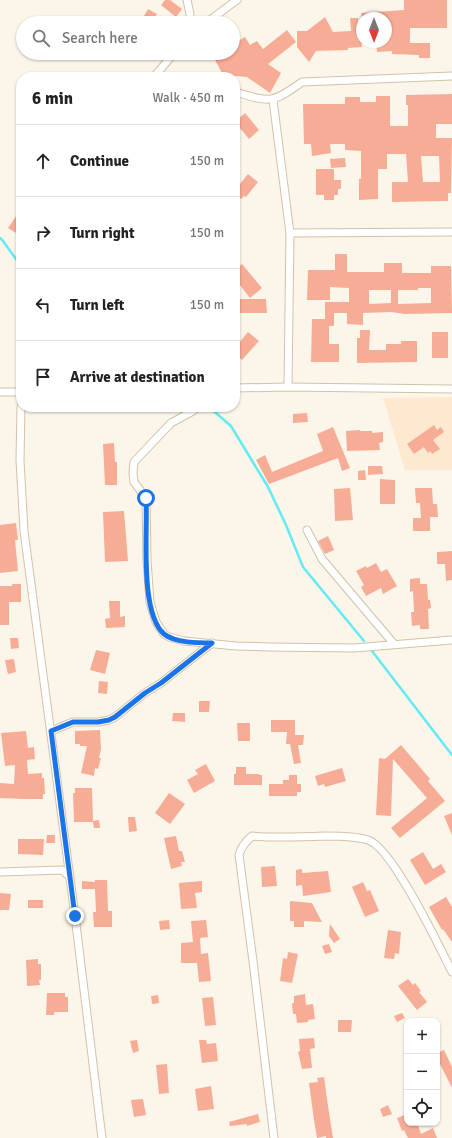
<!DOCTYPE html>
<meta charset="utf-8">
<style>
:root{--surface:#fff;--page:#f2f2f2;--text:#222;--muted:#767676;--line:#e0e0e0}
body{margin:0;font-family:Signika,sans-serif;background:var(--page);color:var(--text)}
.controls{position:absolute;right:12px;bottom:12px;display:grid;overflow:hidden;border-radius:8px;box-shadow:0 1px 3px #0004}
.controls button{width:36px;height:36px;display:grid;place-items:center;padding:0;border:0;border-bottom:1px solid var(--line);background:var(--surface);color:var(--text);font:20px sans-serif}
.compass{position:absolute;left:356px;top:12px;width:36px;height:36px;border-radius:50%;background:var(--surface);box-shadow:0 1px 3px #0004;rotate:180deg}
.stop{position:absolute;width:12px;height:12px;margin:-9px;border:3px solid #1a73e8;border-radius:50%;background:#fff}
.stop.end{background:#1a73e8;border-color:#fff;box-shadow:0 1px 4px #0008}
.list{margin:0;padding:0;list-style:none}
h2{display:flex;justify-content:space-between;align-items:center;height:52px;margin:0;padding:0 16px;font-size:17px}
h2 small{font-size:13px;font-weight:400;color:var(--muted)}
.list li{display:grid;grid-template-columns:26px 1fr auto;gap:12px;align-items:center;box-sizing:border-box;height:72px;padding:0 16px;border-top:1px solid var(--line)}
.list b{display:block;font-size:15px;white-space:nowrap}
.list em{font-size:13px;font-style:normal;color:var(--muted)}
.icon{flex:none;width:22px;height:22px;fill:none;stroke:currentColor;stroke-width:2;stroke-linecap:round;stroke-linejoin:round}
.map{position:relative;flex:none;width:452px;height:1138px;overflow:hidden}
.search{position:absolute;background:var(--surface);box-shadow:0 1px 3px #0004;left:16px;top:16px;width:224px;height:44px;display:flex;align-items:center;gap:10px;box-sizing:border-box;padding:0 14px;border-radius:22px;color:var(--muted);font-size:15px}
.panel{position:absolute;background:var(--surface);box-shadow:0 1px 3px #0004;left:16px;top:72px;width:224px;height:340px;border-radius:16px}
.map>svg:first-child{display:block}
.built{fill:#fce9cf}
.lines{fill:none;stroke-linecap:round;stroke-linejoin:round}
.stream{stroke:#64eaf4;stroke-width:2.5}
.building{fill:#f7ac96;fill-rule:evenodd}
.street-casing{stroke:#d3c2a8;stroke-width:9}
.street{stroke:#fff;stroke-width:7}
.route{stroke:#1a73e8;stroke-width:5}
</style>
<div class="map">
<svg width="452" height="1138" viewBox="0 0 452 1138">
<rect width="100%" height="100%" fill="#fcf5ea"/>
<path class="built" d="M452 397V470H405L383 398Z"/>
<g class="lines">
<g class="stream">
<path d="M0 238 3 241 21 266"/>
<path d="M209 407 231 426 268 487 286 525 303 567 364 641"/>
<path d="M372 651 452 755"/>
</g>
</g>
<g class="building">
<path d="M165 0H170L182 9 176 17 161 5Z"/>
<path d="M404 0H447V28H410V43H430V58H419V55L392 54V51L377 52 376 42H386V18H362L361 13 404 10Z"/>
<path d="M148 9 157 14 151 23H140Z"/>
<path d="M325 17 333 32 351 31 350 18H358V25L362 24V47L348 48V50L316 51 309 62 297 47V31H307Z"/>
<path d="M287 30 296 42 268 64 281 73 270 93 247 77 223 75 213 56 217 53H233V44L245 37 250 45 257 41 263 49Z"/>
<path d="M452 94V124H436V138H452L451 193H448V201L392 202V182H408L406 154H387V169H378V199L359 200V179H361V151L345 150V144H330L331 153 312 156 311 144H304L303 104H345V97H360V102H376V96H390V126H408V105H406V95ZM421 156H439L440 182H423Z"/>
<path d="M245 113 259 130 249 139 235 122Z"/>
<path d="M345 158 346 167 331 168 330 159Z"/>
<path d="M316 169H334V180H341V189H338V195H334V200H324V195H316Z"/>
<path d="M248 174 258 182 246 197 244 196 241 199 235 195 238 191 236 189Z"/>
<path d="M21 209V236L8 228Z"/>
<path d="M335 254H347V272H384V263H402V273H431V266H451L452 313 405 314 391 312 363 313V325L347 324V313H334V326H329V344H339V362H311L312 319H325V302H349V288L330 287V300H307L308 270H335ZM418 288H431V303L398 304V290H418ZM369 290H391V303L369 304Z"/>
<path d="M242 264 262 288 250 298 235 279V270Z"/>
<path d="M235 299H266L267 313H235Z"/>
<path d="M360 330H370L369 350H386V344H401V341H417V362L357 363V338H360Z"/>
<path d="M248 332 259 341 242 360 235 354V348Z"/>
<rect x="432" y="332" width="16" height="26"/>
<path d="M307 413 308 422 293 423V414Z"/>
<path d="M434 425 437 430 441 427 444 432 433 440 440 449 432 454 430 451 428 453 424 447 414 454 407 444Z"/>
<path d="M333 427 350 468 342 471 338 458 269 484 256 460 265 455 272 472 323 451 317 434Z"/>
<path d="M360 430V431H372V433L383 432V442L379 443 380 450 347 451 346 431Z"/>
<path d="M114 443 115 462H117V485H105L103 444Z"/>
<path d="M368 466H382L383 474 368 475Z"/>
<path d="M365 470 366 480H358V471Z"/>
<path d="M380 479 395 480V504H380Z"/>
<path d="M350 488 353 520 335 521 334 489Z"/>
<path d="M415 488H432L433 504H437L438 517H430V531H413V518H421L420 503H416Z"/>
<path d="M124 511 128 561 105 562 103 512Z"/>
<path d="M16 523 18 540H15L18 571 0 573V525Z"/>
<path d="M328 536 334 550 325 554 318 541Z"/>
<path d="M452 551V580L446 581 445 564H437V552Z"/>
<path d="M376 563 381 572 387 569 397 586 383 594 381 588 366 596 361 587 364 585 356 571 366 566 367 568Z"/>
<path d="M420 578V584H427L428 600H430L431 608 428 609 429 629H420V625L412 626 411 612H414L413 591 410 592V579Z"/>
<path d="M12 584H21V602H9V625H0V586H12Z"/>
<path d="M109 601H120V617L125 616V627L106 628 105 619 110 618Z"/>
<path d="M10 638H18L19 648 11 649Z"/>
<path d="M96 650 110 653 105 674 90 670Z"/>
<path d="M14 659 16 672 8 674 5 660Z"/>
<path d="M99 681 108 682 107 694 98 693Z"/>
<path d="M199 701H210L209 712H199Z"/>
<path d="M173 713H185V722L172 721Z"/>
<path d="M271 720H295V735H304L303 745H298L301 763 294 764 290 744H286L287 732H271Z"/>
<path d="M237 723H250V741H238Z"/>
<path d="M100 730 101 749 99 758H101L98 769 95 768 94 776 81 773 87 746H80V744H75V731Z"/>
<path d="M26 731 28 748 34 747 35 759 27 760 28 774 42 773V778H44L45 794H43V799H25L0 798V783L14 784 15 765 5 766 1 733Z"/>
<path d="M401 745 430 779 428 781 445 801 400 838 391 828 427 798 393 759 391 816 376 815 379 758 385 759Z"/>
<path d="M206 764 215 781 194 793 187 780 198 774 195 770Z"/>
<path d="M236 767H246V774H259V775H262V785H234V774H236Z"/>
<path d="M342 768 346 781 325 787 324 784 318 786 315 776Z"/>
<path d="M289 775H297V784H301V792H297V796H269V784H283V780H289Z"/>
<path d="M75 788H92L93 821 99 820 100 828H94L93 822H74L73 793H75Z"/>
<path d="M169 793 185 804 170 824 155 813Z"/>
<path d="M452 813V835L444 816Z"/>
<path d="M128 817H135L137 831 129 832Z"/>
<path d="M47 835H55V843H46Z"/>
<path d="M176 836 179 851H182L185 862H181L182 866 171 869 164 838Z"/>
<path d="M18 839H44L43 855 18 854Z"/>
<path d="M423 852 433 869 441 864 446 872 425 885 410 860Z"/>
<path d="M275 866 277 886 262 887 261 867Z"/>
<path d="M302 869V873L328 871 331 892 303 896 302 885 296 886V870Z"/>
<path d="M95 880H107L108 911H112V927H94L93 912H96L95 889H82V881L95 882Z"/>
<path d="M202 881V892L195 893 197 908 181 909 179 883Z"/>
<path d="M363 882 367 891 370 890 379 911 365 917 352 887Z"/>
<path d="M0 893 11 894 9 910H0Z"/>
<path d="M446 897 452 907V942L443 929 442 930 429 907Z"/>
<rect x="28" y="900" width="15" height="8"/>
<path d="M290 901 312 903 322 922 304 921V927H294V921H290Z"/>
<path d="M169 920 170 929 160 930 159 921Z"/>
<path d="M206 920 208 937 200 938 201 954 208 953 211 981 199 982 197 963H181V943L193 942 191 921Z"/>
<path d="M330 924 340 939 334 943 329 936Z"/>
<path d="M388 930 401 932 399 954 395 953 394 959 384 958Z"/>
<path d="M329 944 332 952 325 954 322 946Z"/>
<path d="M288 952 298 954 292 983 280 981 283 958 287 959Z"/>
<path d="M38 959V964H41V980H39L40 985 27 986 26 960Z"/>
<path d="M408 979 413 985 415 983 421 991 419 992 427 1002 417 1010 398 986Z"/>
<path d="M47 993H65V997H68V1012H54V1015H46Z"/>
<path d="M305 994 306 1005 313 1004 315 1019 308 1020V1022L297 1023 296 1014H293L292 1003H294V996Z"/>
<path d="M158 995 159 1003 152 1004 151 996Z"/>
<path d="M213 997 216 1025 205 1026 202 998Z"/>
<path d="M402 1013 405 1018 397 1022 394 1016Z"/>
<path d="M338 1020H352L351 1032H338Z"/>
<path d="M314 1038 315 1048 310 1049 312 1068 302 1069 298 1052 300 1051 299 1039Z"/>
<path d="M137 1040 139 1051 133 1053 130 1041Z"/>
<path d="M199 1040H206L207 1044 216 1043 218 1061 202 1063Z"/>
<path d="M444 1050 452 1067V1088L437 1058V1053Z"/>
<path d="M167 1064 169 1093 159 1094 156 1065Z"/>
<path d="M324 1077 328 1106 333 1138H326V1136L317 1138 314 1120 309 1083 318 1082 317 1078Z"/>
<path d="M211 1086 214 1109 198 1111 195 1089Z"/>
<path d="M143 1099 146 1115 134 1117 131 1100Z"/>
<path d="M388 1105 392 1114 383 1117 380 1109Z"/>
<path d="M258 1114 260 1122 247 1126V1124L230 1126 229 1122Z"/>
<path d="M407 1114V1123H420L418 1125 421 1134 433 1128 437 1138H408L404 1130 402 1131 397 1118Z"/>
</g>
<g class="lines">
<defs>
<g id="street">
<path d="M187 0 190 14V23"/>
<path d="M206 23 237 0"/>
<path d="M154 77 174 53"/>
<path d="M235 92C270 102 272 104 302 82L452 76"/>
<path d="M273 100 290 233 288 387"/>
<path d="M290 233 452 232"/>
<path d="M235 388 288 387 452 389"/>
<path d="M0 392H21"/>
<path d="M21 407 20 460 24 531 75 916 102 1138"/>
<path d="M197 407 193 411 171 423 134 462 133 473 134 482 146 498 147 560 150 602 156 622 164 634 169 637 184 641 236 646 270 647 354 648 452 640"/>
<path d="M307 530 322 559 394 644"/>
<path d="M51 731 73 722H98L109 720 115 717 145 693 161 683 212 643"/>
<path d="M0 872 62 870 69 876"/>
<path d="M274 1138 253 961 239 855C241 847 245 842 252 836 276 838 301 837 325 836 339 836 355 836 368 840 392 847 439 946 452 972"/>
</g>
</defs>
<use href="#street" class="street-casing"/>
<use href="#street" class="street"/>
</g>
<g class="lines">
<path class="route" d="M75 916 51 731 73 722H98L109 720 115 717 145 693 161 683 212 643C199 643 175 643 164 634 139 612 148 530 146 498"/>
</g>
</svg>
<div class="controls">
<button>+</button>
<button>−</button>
<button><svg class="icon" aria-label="locate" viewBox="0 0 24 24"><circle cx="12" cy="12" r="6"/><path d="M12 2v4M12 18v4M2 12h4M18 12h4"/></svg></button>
</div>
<svg class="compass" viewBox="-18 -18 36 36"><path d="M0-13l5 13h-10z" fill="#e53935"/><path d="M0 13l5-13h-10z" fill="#767676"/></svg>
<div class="stop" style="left:146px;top:498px"></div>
<div class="stop end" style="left:75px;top:916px"></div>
<div class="search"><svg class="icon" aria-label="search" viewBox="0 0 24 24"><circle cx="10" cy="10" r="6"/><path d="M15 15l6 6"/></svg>Search here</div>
<section class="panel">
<h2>6 min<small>Walk · 450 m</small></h2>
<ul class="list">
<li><svg class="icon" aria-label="ahead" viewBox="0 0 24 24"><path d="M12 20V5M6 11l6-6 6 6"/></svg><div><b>Continue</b></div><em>150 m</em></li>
<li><svg class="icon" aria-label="right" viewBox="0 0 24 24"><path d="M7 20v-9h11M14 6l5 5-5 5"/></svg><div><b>Turn right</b></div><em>150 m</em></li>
<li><svg class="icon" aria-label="left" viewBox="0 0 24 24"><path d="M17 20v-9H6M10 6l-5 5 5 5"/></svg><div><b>Turn left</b></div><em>150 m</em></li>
<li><svg class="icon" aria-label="arrive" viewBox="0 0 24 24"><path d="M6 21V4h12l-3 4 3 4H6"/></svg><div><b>Arrive at destination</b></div></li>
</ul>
</section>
</div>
